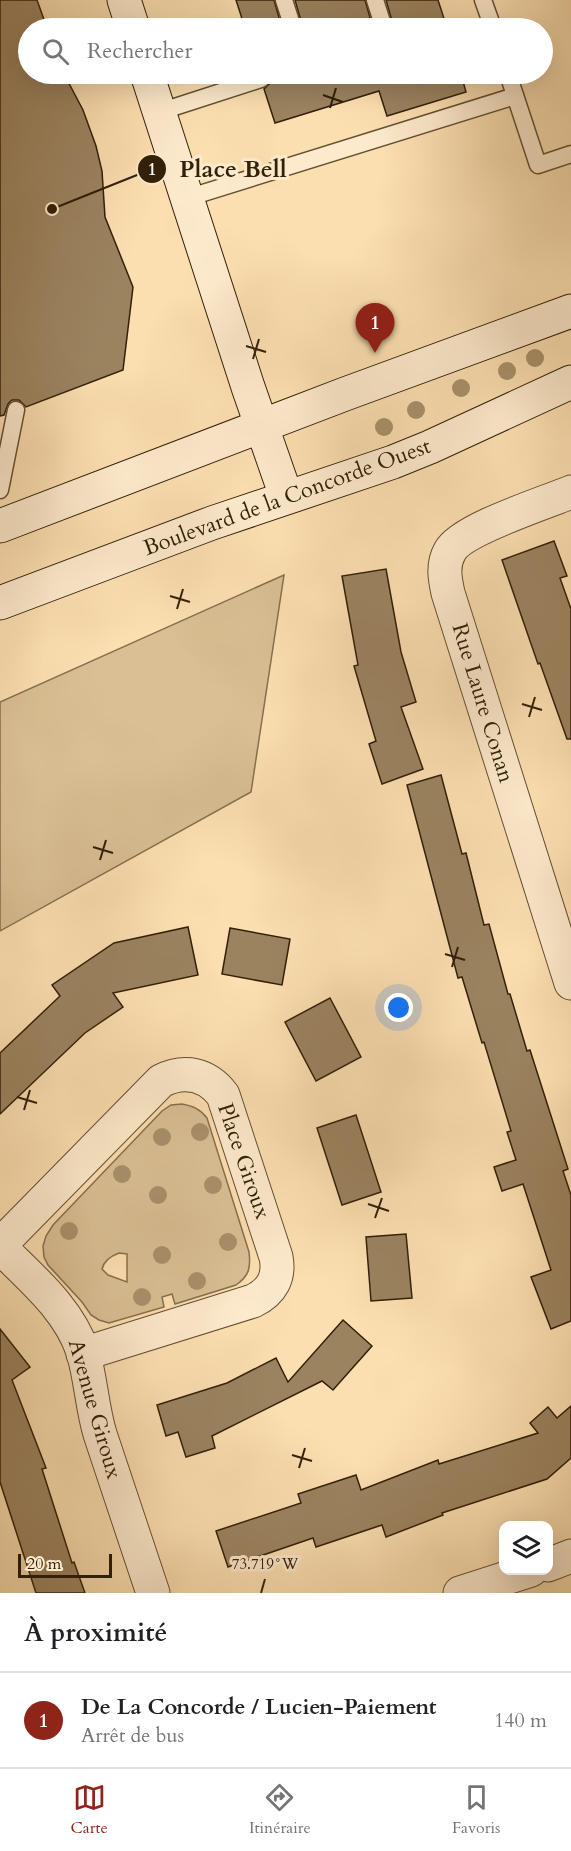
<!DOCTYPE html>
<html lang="fr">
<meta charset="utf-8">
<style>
:root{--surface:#fff;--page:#f6f6f6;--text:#202124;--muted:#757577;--line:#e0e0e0;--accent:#8f2418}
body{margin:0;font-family:Cardo,serif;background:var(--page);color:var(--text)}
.controls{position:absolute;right:18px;bottom:18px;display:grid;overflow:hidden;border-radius:12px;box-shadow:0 6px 24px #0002}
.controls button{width:54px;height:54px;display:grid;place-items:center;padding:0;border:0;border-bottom:2px solid var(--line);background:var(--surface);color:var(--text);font:30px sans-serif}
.scale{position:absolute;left:18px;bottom:15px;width:94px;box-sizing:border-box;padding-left:6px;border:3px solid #322008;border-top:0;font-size:16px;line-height:21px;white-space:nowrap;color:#322008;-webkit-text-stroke:4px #fdeacc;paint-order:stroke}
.you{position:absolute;left:399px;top:1008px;width:21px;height:21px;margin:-15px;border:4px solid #fff;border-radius:50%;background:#1a73e8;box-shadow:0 0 0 9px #1a73e833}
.badge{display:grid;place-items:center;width:39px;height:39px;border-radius:50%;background:var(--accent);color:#fff;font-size:20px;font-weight:700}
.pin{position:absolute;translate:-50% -50px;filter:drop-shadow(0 2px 3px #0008)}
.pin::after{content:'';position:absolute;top:32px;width:21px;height:18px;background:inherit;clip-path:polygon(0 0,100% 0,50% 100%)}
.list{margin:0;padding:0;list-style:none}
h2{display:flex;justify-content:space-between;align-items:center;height:78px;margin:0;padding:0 24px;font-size:26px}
h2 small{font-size:20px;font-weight:400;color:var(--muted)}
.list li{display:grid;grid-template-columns:39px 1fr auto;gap:18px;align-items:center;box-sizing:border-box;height:96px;padding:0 24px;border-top:2px solid var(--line)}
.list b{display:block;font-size:22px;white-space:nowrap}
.list p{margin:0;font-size:20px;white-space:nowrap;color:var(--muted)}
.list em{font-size:20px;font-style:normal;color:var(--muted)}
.icon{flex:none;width:33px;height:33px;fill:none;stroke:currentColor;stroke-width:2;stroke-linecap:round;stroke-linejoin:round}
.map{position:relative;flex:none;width:571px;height:1593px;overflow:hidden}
.search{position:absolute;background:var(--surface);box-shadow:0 6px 24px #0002;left:18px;right:18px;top:18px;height:66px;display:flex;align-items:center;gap:15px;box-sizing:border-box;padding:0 21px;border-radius:33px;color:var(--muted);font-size:22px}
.sheet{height:174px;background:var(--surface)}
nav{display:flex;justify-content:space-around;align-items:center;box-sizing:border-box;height:84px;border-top:2px solid var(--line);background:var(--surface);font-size:16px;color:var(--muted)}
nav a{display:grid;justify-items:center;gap:3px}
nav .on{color:var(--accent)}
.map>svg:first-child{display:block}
.green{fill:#dabf94;stroke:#86704e;stroke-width:1.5;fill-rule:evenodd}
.building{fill:#9b8360;stroke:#322008;stroke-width:1.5}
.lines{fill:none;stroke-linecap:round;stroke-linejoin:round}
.lane-casing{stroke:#645032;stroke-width:19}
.street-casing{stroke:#645032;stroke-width:35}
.secondary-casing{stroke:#322008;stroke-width:35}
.lane{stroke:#fdeacc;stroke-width:16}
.street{stroke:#fdeacc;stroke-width:33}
.secondary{stroke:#fdeacc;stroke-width:33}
.tree{fill:#a8906b}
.ticks{fill:none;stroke:#322008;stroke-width:2}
.labels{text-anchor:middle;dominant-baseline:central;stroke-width:6;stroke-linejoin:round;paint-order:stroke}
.street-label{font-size:22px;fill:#322008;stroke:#fdeacc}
.ticks-label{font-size:15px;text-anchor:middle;fill:#322008;stroke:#fdeacc;stroke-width:6;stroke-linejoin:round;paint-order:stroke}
.leader{fill:none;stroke:#322008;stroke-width:2}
.callout-dot{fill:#322008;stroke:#fdeacc;stroke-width:2}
.mark-label{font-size:18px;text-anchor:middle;font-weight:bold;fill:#fff}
.callout-label{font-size:24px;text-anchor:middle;font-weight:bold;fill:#322008;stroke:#fdeacc;stroke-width:6;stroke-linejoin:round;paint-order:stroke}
</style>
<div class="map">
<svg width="571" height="1593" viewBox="0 0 571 1593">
<rect width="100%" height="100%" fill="#fcdfb1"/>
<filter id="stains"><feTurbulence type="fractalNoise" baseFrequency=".00333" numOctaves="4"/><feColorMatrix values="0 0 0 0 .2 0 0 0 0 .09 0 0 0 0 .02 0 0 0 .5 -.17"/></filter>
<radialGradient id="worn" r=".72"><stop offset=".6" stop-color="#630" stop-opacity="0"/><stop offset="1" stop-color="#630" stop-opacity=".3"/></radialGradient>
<g class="green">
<path d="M284 575 251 792 0 931V702Z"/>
<path d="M182 1104C193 1106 200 1109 207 1118L249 1252C251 1268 249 1276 236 1285L175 1304 172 1294 162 1297 164 1307 109 1323 99 1320 91 1315 82 1302 48 1265 44 1257 43 1246 46 1236 53 1225 162 1111 171 1105ZM119 1253 127 1254V1282L108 1275 102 1269C104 1260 111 1256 119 1253Z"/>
</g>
<g class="building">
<path d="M0 0H37L47 28H28V74H64L83 110 96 146 102 171 105 217 133 287 123 370 26 407 19 400H12L8 404 4 415 0 416Z"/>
<path d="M236 0H274L282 28H245Z"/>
<path d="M295 0H365L373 28H303Z"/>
<path d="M386 0H438L447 28H394Z"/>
<path d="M270 74H461L466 92 387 116 379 91 275 123 264 89 271 82Z"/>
<path d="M554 541 567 576 560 578 571 609V739H567L540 663 538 664 502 560Z"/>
<path d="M386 569 401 652 416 702 401 707 423 769 382 784 369 744 376 741 354 666 358 665 342 576Z"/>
<path d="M441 775 462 854 466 853 484 925 489 924 508 994H510L527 1051 530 1050 568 1169 563 1171 571 1195V1321L551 1329 531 1277 551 1270 523 1184 502 1191 494 1167 516 1160 507 1132 511 1131 484 1042 482 1043 462 977 458 978 407 785Z"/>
<path d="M188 927 198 975 113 993 123 1007 85 1033 0 1114V1053L60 996 52 985 114 943Z"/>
<path d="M230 928 290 939 282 985 222 974Z"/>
<path d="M330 998 361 1057 316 1081 285 1022Z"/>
<path d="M356 1115 381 1192 342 1205 317 1128Z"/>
<path d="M406 1234 412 1298 371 1301 366 1237Z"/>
<path d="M343 1320 372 1346 333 1390 322 1381 212 1436 215 1448 186 1457 178 1432 166 1436 157 1405 227 1383 276 1358 288 1382Z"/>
<path d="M0 1329 30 1367 12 1380 46 1468 42 1469 72 1563 74 1562 85 1593H36L0 1482Z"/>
<path d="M571 1406V1458L547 1479 442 1513 443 1515 386 1537 382 1525 316 1547 313 1538 228 1567 216 1531 301 1503 298 1494 356 1475 361 1490 438 1460 439 1464 538 1433 530 1423 548 1407 557 1418Z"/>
</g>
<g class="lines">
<defs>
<g id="lane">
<path d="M284 0 293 28"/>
<path d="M375 0 384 28"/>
<path d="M483 0 493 28"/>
<path d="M508 74 538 165 571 154"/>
<path d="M159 112 261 79"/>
<path d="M187 198 515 96"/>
<path d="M0 490 16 410"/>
</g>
<g id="street">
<path d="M571 492C545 503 462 529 450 551 442 565 445 579 448 593L571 983"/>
<path d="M0 1245 161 1081C185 1069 207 1074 223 1095L276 1257C280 1277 272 1292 253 1301L83 1354"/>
<path d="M0 1247C31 1278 69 1309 83 1352 91 1379 92 1408 100 1434L153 1593"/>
<path d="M548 1565 571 1556"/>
<path d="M460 1593 531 1570"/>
</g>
<g id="secondary">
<path d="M124 0 133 28"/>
<path d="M147 74 248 387 286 496"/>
<path d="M0 526 345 394 571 311"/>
<path d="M0 603 212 523 393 462 430 447 571 382"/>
</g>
</defs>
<use href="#lane" class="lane-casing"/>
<use href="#street" class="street-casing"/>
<use href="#secondary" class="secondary-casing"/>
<use href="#lane" class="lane"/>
<use href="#street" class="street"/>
<use href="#secondary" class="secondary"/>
</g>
<g class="tree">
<circle cx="535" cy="358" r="9"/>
<circle cx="507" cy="371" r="9"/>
<circle cx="461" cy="388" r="9"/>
<circle cx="416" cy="410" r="9"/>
<circle cx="384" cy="427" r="9"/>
<circle cx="200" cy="1132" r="9"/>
<circle cx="162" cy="1137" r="9"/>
<circle cx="122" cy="1174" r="9"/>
<circle cx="213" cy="1185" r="9"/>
<circle cx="158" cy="1195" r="9"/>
<circle cx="69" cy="1231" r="9"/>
<circle cx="228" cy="1242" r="9"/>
<circle cx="162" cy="1255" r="9"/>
<circle cx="197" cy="1281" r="9"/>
<circle cx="142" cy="1297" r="9"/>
</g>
<path class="ticks" d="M323 95 343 102M330 108 336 88M246 346 266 352M253 359 259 339M170 596 190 602M177 609 183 589M522 704 542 710M529 717 535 697M93 847 113 853M100 860 106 840M445 954 465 960M452 967 458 947M17 1097 37 1103M24 1110 30 1090M368 1204 389 1211M375 1218 382 1198M292 1455 312 1461M299 1468 305 1448M261 1593 265 1579"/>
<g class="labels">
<g class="street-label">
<text transform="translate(287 497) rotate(-20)">Boulevard de la Concorde Ouest</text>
<text transform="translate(483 703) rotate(73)">Rue Laure Conan</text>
<text transform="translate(244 1161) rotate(71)">Place Giroux</text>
<text transform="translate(95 1409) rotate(74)">Avenue Giroux</text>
</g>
</g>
<g class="ticks-label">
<text x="265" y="1569">73.719°W</text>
</g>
<path class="leader" d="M52 209L152 169"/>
<g class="callout-dot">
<circle cx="52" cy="209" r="6"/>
<circle cx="152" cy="169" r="15"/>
</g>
<g class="mark-label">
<text x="152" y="175">1</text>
</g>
<g class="callout-label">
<text x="233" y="177">Place Bell</text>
</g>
<rect width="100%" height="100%" filter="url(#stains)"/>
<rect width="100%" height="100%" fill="url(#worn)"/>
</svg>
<div class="controls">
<button><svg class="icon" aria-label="layers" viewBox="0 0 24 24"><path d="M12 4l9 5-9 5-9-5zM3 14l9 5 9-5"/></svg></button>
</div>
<div class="scale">20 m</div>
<div class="you"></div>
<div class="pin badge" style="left:375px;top:353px">1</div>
<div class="search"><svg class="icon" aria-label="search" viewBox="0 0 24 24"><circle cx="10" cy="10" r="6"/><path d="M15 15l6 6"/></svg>Rechercher</div>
</div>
<section class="sheet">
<h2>À proximité<small></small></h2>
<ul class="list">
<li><span class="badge">1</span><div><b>De La Concorde / Lucien-Paiement</b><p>Arrêt de bus</p></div><em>140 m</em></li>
</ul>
</section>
<nav>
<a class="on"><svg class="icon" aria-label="map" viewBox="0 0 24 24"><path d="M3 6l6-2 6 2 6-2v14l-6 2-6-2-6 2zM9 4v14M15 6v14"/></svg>Carte</a>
<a><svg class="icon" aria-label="directions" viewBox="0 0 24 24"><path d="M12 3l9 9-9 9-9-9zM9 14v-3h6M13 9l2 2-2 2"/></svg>Itinéraire</a>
<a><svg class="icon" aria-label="saved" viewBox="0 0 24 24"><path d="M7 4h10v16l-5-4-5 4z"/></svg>Favoris</a>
</nav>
